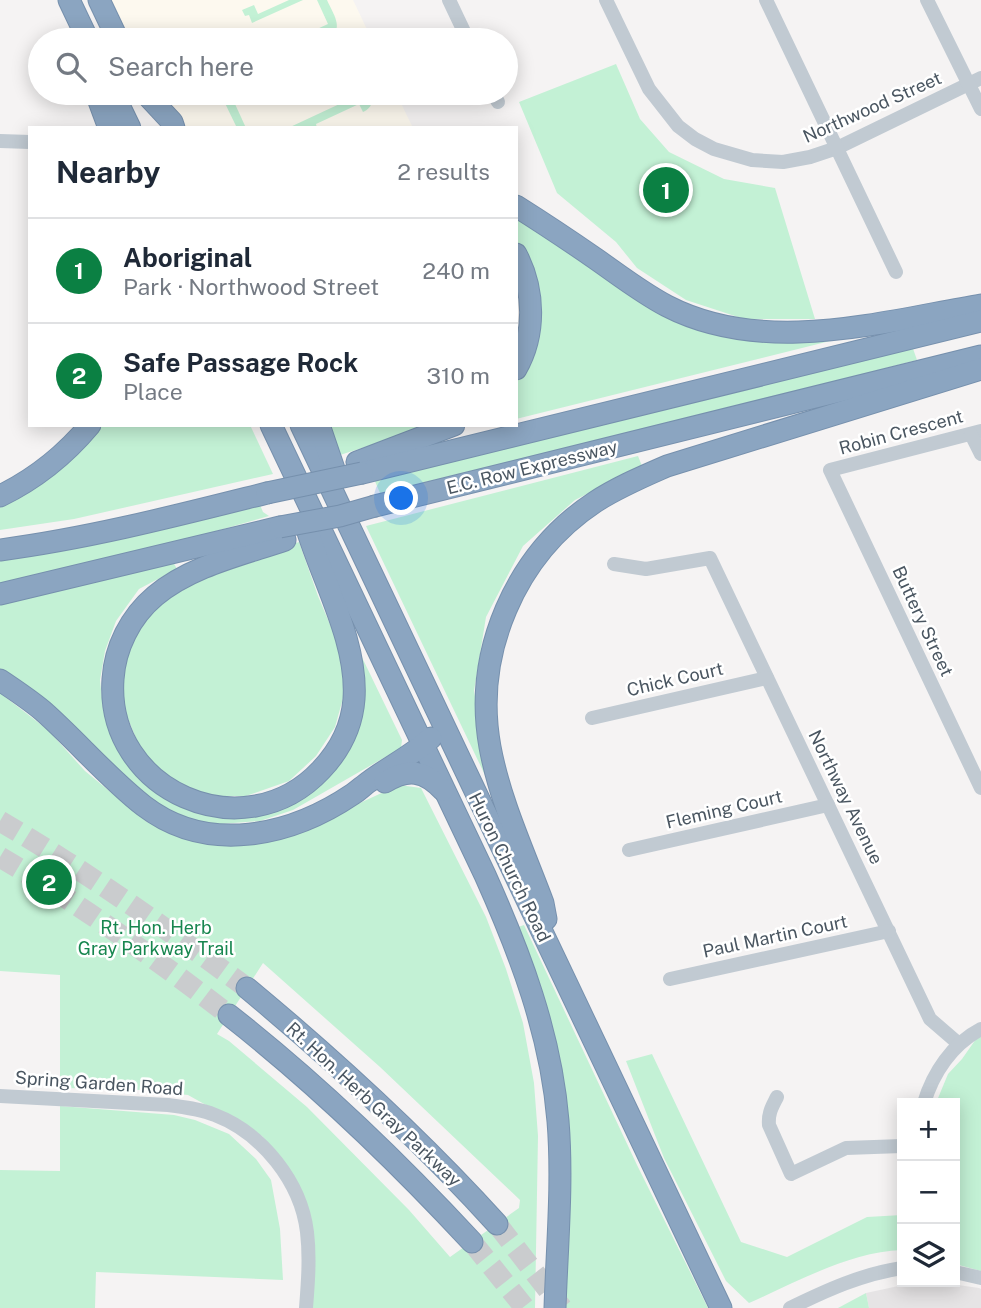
<!DOCTYPE html>
<meta charset="utf-8">
<style>
:root{--surface:#fff;--page:#f6f6f7;--text:#1f2937;--muted:#747a83;--line:#e0e1e3;--accent:#0b8043}
body{margin:0;font-family:"Public Sans",sans-serif;background:var(--page);color:var(--text)}
.controls{position:absolute;right:21px;bottom:21px;display:grid;overflow:hidden;border-radius:0px;box-shadow:0 4px 18px #0003}
.controls button{width:63px;height:63px;display:grid;place-items:center;padding:0;border:0;border-bottom:2px solid var(--line);background:var(--surface);color:var(--text);font:35px sans-serif}
.you{position:absolute;left:402px;top:499px;width:24px;height:24px;margin:-18px;border:5px solid #fff;border-radius:50%;background:#1a73e8;box-shadow:0 0 0 10px #1a73e833}
.badge{display:grid;place-items:center;width:46px;height:46px;border-radius:50%;background:var(--accent);color:#fff;font-size:23px;font-weight:700}
.pin{position:absolute;translate:-50% -50%;border:4px solid #fff;box-shadow:0 2px 7px #0006}
.list{margin:0;padding:0;list-style:none}
h2{display:flex;justify-content:space-between;align-items:center;height:91px;margin:0;padding:0 28px;font-size:30px}
h2 small{font-size:23px;font-weight:400;color:var(--muted)}
.list li{display:grid;grid-template-columns:46px 1fr auto;gap:21px;align-items:center;box-sizing:border-box;height:105px;padding:0 28px;border-top:2px solid var(--line)}
.list b{display:block;font-size:26px;white-space:nowrap}
.list p{margin:0;font-size:23px;white-space:nowrap;color:var(--muted)}
.list em{font-size:23px;font-style:normal;color:var(--muted)}
.icon{flex:none;width:38px;height:38px;fill:none;stroke:currentColor;stroke-width:2;stroke-linecap:round;stroke-linejoin:round}
.map{position:relative;flex:none;width:981px;height:1308px;overflow:hidden}
.search{position:absolute;background:var(--surface);box-shadow:0 4px 18px #0003;left:28px;top:28px;width:490px;height:77px;display:flex;align-items:center;gap:18px;box-sizing:border-box;padding:0 24px;border-radius:38px;color:var(--muted);font-size:26px}
.panel{position:absolute;background:var(--surface);box-shadow:0 4px 18px #0003;left:28px;top:126px;width:490px;height:301px;border-radius:0px}
.map>svg:first-child{display:block}
.commercial{fill:#fdf9ef}
.education{fill:#e6e4e5}
.green{fill:#c3f1d5;fill-rule:evenodd}
.lines{fill:none;stroke-linecap:round;stroke-linejoin:round}
.highway-tunnel{stroke:#caccce;stroke-width:21;stroke-dasharray:21 10;stroke-linecap:butt}
.highway-casing{stroke:#7690ad;stroke-width:23}
.minor{stroke:#c1cad2;stroke-width:14}
.highway{stroke:#8ba5c1;stroke-width:21}
.highway-bridge-casing{stroke:#7690ad;stroke-width:23;stroke-linecap:butt}
.highway-bridge{stroke:#8ba5c1;stroke-width:21}
.labels{text-anchor:middle;dominant-baseline:central;stroke-width:5;stroke-linejoin:round;paint-order:stroke}
.street-label{font-size:18px;fill:#4a5661;stroke:#fff}
.park-label{font-size:18px;fill:#17864f;stroke:#fff}
</style>
<div class="map">
<svg width="981" height="1308" viewBox="0 0 981 1308">
<rect width="100%" height="100%" fill="#f5f3f3"/>
<g class="commercial">
<path d="M109 0H353L372 40H130Z"/>
<path d="M159 93H396L413 128H177Z"/>
</g>
<path class="education" d="M917 1282H937L979 1288 981 1289V1308H869L866 1293Z"/>
<g class="green">
<path d="M289 0H303L252 23 249 15 245 16 242 10 254 5 258 14Z"/>
<path d="M317 0H327C333 14 346 30 327 39L323 31 305 40H293L328 24Z"/>
<path d="M616 64 640 119 669 152 724 179 775 188 815 319H744L686 300 637 268 616 242 557 193 519 102Z"/>
<path d="M220 93H230L246 128H237Z"/>
<path d="M361 93H372C373 102 372 108 363 112L359 104 316 124 317 128H288L361 94Z"/>
<path d="M516 215 654 307 842 338 516 419V380L529 358 516 245Z"/>
<path d="M911 343 917 360 727 409 380 493 374 479Z"/>
<path d="M97 425H250L273 474 74 519 0 530V502Z"/>
<path d="M329 425H426L415 431 340 455Z"/>
<path d="M638 456 642 466 575 500 523 546 486 617 474 691 494 794 366 526Z"/>
<path d="M260 505 263 512 269 516 174 543 0 584V558Z"/>
<path d="M299 542 318 596 339 646 345 691 335 727 316 756 289 781 246 796H211L172 781 146 762 118 695 124 652 140 621 169 593 215 570Z"/>
<path d="M173 562 177 569 139 589 116 621 105 651 100 680 103 709 111 736 138 778 164 798 197 810 263 811 346 747 356 645 402 740 401 748 293 810 260 821 220 824 191 820 155 805 0 673V605Z"/>
<path d="M0 693 48 730 85 771 147 822 191 839 312 825 399 785 421 788 486 917 506 969 523 1023 534 1083 538 1136 535 1308H311L313 1236 290 1171 262 1136 188 1095 130 1089 60 1088V975L0 971ZM263 963 380 1067 520 1200 519 1208 450 1257 409 1210 307 1107 229 1041 217 1034Z"/>
<path d="M524 925 637 1165 708 1308H566L568 1190 518 927Z"/>
<path d="M981 1036V1271L955 1264V1103H936L948 1074 962 1059 976 1039Z"/>
<path d="M652 1054 741 1242 787 1257 867 1217 902 1215V1250C849 1252 797 1282 749 1303L726 1281 664 1158 626 1061Z"/>
<path d="M60 1106 174 1115 195 1120 229 1134 256 1159 271 1180 280 1229 283 1280 96 1272 95 1308H0V1170L60 1171Z"/>
<path d="M866 1293 869 1308H838Z"/>
</g>
<g class="lines">
<g class="highway-tunnel">
<path d="M0 821C86 871 167 929 247 988"/>
<path d="M0 857C80 904 156 959 229 1015"/>
<path d="M497 1224 562 1308"/>
<path d="M472 1242 525 1308"/>
</g>
<defs>
<g id="highway">
<path d="M69 0 88 40"/>
<path d="M99 0 118 40"/>
<path d="M96 93 109 128"/>
<path d="M113 93 130 128"/>
<path d="M145 93 172 122 174 128"/>
<path d="M516 206C543 223 570 241 596 259 619 275 642 293 667 306 764 356 880 322 981 305"/>
<path d="M516 254C535 290 536 334 516 369"/>
<path d="M271 425 485 875C520 953 551 1034 558 1121 563 1183 557 1246 555 1308"/>
<path d="M301 425 721 1308"/>
<path d="M319 425 334 469"/>
<path d="M357 462 454 425"/>
<path d="M362 473 981 321"/>
<path d="M0 496C35 479 65 455 90 425"/>
<path d="M375 506 981 356"/>
<path d="M285 540C241 555 191 566 155 596 130 617 115 648 113 679 105 791 244 852 321 770 340 750 352 726 354 699 358 642 322 580 306 526"/>
<path d="M0 550C91 538 179 515 267 493"/>
<path d="M0 594 280 527"/>
<path d="M0 680C15 690 30 700 43 711 77 741 109 779 144 806 208 855 291 836 353 794 359 790 364 785 370 781 390 766 413 755 431 738"/>
<path d="M385 782C408 768 424 770 443 790"/>
<path d="M546 919 543 903C524 852 500 801 490 747 473 653 515 555 595 502 618 487 642 477 667 466L981 369"/>
<path d="M247 988C336 1062 420 1139 497 1224"/>
<path d="M229 1015C317 1084 396 1160 472 1242"/>
</g>
</defs>
<use href="#highway" class="highway-casing"/>
<g class="minor">
<path d="M449 0 468 40"/>
<path d="M606 0 649 89 678 126 695 139 714 149 752 160 783 162 810 157 837 148 981 78"/>
<path d="M766 0 896 272"/>
<path d="M927 0 981 109"/>
<path d="M493 93 498 102"/>
<path d="M0 141 30 142"/>
<path d="M981 431 830 470 981 788"/>
<path d="M971 434 981 454"/>
<path d="M614 564 646 569 710 558 930 1019 959 1044"/>
<path d="M592 718 767 678"/>
<path d="M629 850 828 805"/>
<path d="M670 979 889 931"/>
<path d="M0 1096 168 1105C184 1107 200 1109 215 1115 262 1133 301 1182 307 1232 310 1257 308 1283 306 1308"/>
<path d="M777 1097C772 1107 768 1113 769 1125L791 1174 846 1148 902 1146"/>
<path d="M924 1103C933 1073 952 1044 981 1029"/>
<path d="M955 1272 981 1278"/>
<path d="M790 1308C827 1290 862 1274 902 1268"/>
</g>
<use href="#highway" class="highway"/>
<defs>
<g id="highway-bridge">
<path d="M267 493 362 473"/>
<path d="M280 527 340 516 375 506"/>
</g>
</defs>
<use href="#highway-bridge" class="highway-bridge-casing"/>
<use href="#highway-bridge" class="highway-bridge"/>
</g>
<g class="labels">
<g class="street-label">
<text transform="translate(872 107) rotate(-24)">Northwood Street</text>
<text transform="translate(901 432) rotate(-15)">Robin Crescent</text>
<text transform="translate(532 467) rotate(-14)">E.C. Row Expressway</text>
<text transform="translate(923 621) rotate(65)">Buttery Street</text>
<text transform="translate(675 679) rotate(-13)">Chick Court</text>
<text transform="translate(846 797) rotate(64)">Northway Avenue</text>
<text transform="translate(724 809) rotate(-13)">Fleming Court</text>
<text transform="translate(510 867) rotate(64)">Huron Church Road</text>
<text transform="translate(775 936) rotate(-12)">Paul Martin Court</text>
<text transform="translate(99 1083) rotate(4)">Spring Garden Road</text>
<text transform="translate(374 1104) rotate(43)">Rt. Hon. Herb Gray Parkway</text>
</g>
<g class="park-label">
<text x="156" y="927">Rt. Hon. Herb<tspan x="156" dy="21">Gray Parkway Trail</tspan></text>
</g>
</g>
</svg>
<div class="controls">
<button>+</button>
<button>−</button>
<button><svg class="icon" aria-label="layers" viewBox="0 0 24 24"><path d="M12 4l9 5-9 5-9-5zM3 14l9 5 9-5"/></svg></button>
</div>
<div class="you"></div>
<div class="pin badge" style="left:666px;top:190px">1</div>
<div class="pin badge" style="left:49px;top:882px">2</div>
<div class="search"><svg class="icon" aria-label="search" viewBox="0 0 24 24"><circle cx="10" cy="10" r="6"/><path d="M15 15l6 6"/></svg>Search here</div>
<section class="panel">
<h2>Nearby<small>2 results</small></h2>
<ul class="list">
<li><span class="badge">1</span><div><b>Aboriginal</b><p>Park · Northwood Street</p></div><em>240 m</em></li>
<li><span class="badge">2</span><div><b>Safe Passage Rock</b><p>Place</p></div><em>310 m</em></li>
</ul>
</section>
</div>
